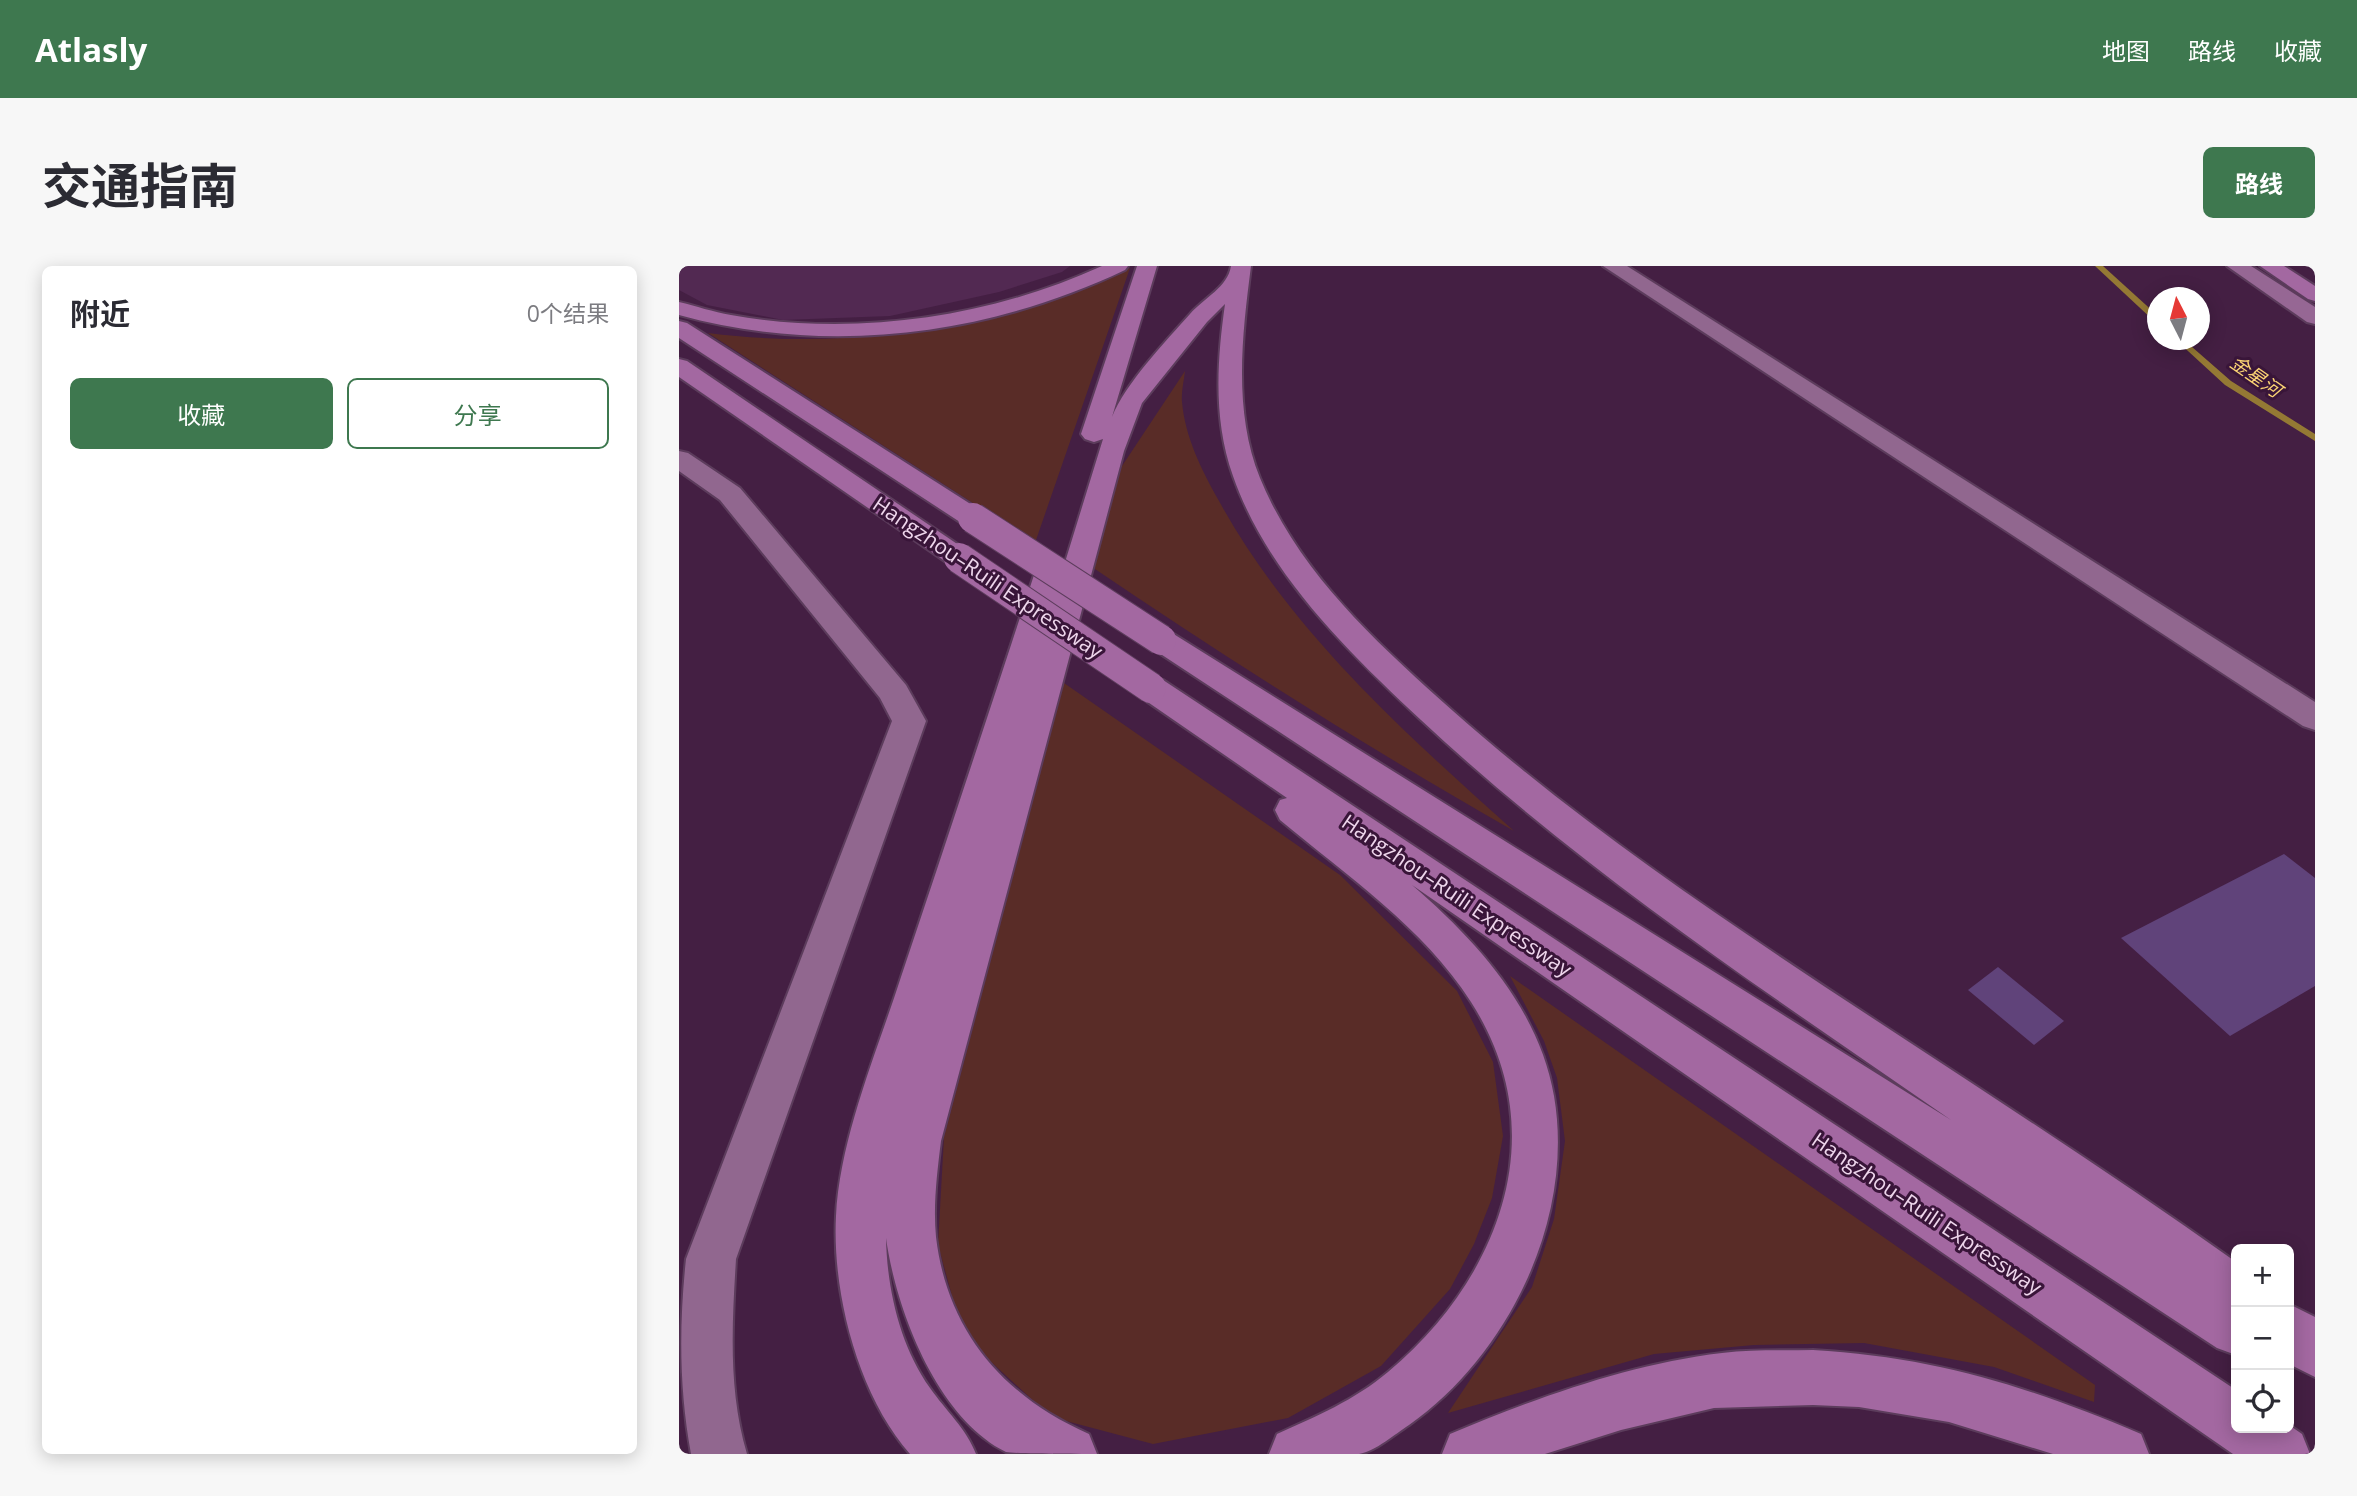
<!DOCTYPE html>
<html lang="zh">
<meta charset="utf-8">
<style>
:root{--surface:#fff;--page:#f7f7f7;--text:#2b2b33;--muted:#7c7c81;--line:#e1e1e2;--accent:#3e784f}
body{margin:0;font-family:"Open Sans","Noto Sans SC",sans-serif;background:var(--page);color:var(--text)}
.controls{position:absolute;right:21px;bottom:21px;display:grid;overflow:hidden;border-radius:10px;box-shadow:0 4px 18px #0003}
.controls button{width:63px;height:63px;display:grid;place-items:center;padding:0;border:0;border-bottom:2px solid var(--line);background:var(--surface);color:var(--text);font:35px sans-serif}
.compass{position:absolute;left:1468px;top:21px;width:63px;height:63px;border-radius:50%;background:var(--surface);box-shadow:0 4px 18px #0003;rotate:354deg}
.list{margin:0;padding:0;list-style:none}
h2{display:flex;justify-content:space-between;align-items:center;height:91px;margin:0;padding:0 28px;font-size:30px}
h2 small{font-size:23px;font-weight:400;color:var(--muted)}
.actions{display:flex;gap:14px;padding:21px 28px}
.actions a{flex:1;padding:16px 0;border:2px solid var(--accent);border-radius:10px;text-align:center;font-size:24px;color:var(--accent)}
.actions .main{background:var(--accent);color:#fff}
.icon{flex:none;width:38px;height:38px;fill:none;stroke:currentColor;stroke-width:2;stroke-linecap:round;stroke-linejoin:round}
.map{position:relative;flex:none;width:1636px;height:1188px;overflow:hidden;border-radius:10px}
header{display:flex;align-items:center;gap:42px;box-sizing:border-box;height:98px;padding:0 35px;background:var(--accent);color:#fff}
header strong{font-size:33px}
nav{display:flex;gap:38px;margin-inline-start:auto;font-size:24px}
.intro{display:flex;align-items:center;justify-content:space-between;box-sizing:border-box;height:168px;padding:0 42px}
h1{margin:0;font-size:49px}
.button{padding:18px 32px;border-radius:10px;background:var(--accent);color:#fff;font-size:24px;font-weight:700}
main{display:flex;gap:42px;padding:0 42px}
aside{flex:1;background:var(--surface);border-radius:10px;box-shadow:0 4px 18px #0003}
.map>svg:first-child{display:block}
.built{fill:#522952}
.green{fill:#592c27}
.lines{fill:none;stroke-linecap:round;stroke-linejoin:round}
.stream{fill:#947934;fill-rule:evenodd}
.building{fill:#60437a}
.street-casing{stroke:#5c3c5c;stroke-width:4}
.secondary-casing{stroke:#5c3c5c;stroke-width:4}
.highway-casing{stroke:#5c3c5c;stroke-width:4}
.street{fill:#91678f;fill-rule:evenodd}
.secondary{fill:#966794;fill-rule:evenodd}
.highway{fill:#a368a1;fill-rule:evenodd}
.highway-bridge-casing{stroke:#5c3c5c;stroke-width:32;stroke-linecap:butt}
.highway-bridge{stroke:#a368a1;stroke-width:30}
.labels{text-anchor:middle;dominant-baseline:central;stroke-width:6;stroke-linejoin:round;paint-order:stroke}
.far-water-label{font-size:19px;font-style:italic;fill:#fbd474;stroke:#391539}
.street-label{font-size:21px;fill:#eed6ec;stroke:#391539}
</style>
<header>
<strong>Atlasly</strong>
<nav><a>地图</a><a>路线</a><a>收藏</a></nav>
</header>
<div class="intro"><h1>交通指南</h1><a class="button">路线</a></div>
<main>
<aside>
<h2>附近<small>0个结果</small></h2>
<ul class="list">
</ul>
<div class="actions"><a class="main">收藏</a><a>分享</a></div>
</aside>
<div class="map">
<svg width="1636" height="1188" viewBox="0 0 1636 1188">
<rect width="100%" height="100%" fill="#441f43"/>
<path class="built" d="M0 0H391L383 6 320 26 211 50 104 54 28 39 0 24Z"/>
<g class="green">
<path d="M451 2 356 277 29 67C125 79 211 73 305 52 356 41 405 27 451 2Z"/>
<path d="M506 105C505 115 502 126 503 136 506 171 523 205 540 235 612 366 725 466 835 565 691 483 550 394 413 301L443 200Z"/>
<path d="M385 417 661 609 778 725 814 796 824 870 813 932 795 978 771 1023 702 1100 609 1152 474 1178 372 1151 284 1070 259 979 265 871Z"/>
<path d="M831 710 1416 1119 1415 1136 1315 1101 1185 1077 1075 1079 975 1088 769 1147 853 1021 875 953 886 875 878 812 865 775Z"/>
</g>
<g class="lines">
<g class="stream">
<path d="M1416 0H1424L1478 49V55H1475Z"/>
<path d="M1497 74H1505L1552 115 1636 168V175L1546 119Z"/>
</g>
</g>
<g class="building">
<path d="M1605 588 1636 612V720L1551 770 1442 672Z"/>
<path d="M1319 701 1385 755 1355 779 1289 724Z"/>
</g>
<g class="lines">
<defs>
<g id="street">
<path d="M924 0H948L1636 436V464L1624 460Z"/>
<path d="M0 185 9 187 61 222 227 419 247 455 57 993C53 1059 49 1124 68 1188H12C0 1123 0 1059 7 993L213 455 201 432 41 234 0 205Z"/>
</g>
<path id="secondary" d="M1548 0H1572L1636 41V58L1628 56Z"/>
<g id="highway">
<path d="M423 0H449L446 4C307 70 149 90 0 49V36C17 40 34 46 52 49 175 71 309 52 423 0Z"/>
<path d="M458 0H478L433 151C446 118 487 75 511 48 525 32 549 21 552 0H572C563 70 554 145 581 212 620 307 699 378 774 445 915 570 1073 673 1230 776 1340 848 1450 920 1557 996V1089L1538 1082 471 381 466 374 471 367 482 364 493 367 1272 854C1090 728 905 606 742 454 668 385 588 307 554 210 534 154 538 95 546 38L528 56 463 137 445 185 262 875C258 907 254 940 257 971 268 1065 325 1131 410 1168L418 1188C401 1188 339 1188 327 1186 258 1152 217 1044 207 972 208 1023 221 1080 251 1122 267 1145 287 1162 297 1188H231C179 1129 153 1027 157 950 161 871 198 786 222 711 267 577 311 443 355 309L359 303 370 300 381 303 383 306 424 173 415 176 406 173 402 168Z"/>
<path d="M1581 0H1605L1636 20V35L1629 33Z"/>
<path d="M0 55 8 57 304 246 308 252 304 258 294 260 284 258 0 72Z"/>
<path d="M0 93 8 95 290 286 295 292 290 298 280 301 270 298 0 111Z"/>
<path d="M472 411 484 414 1557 1124V1162H1610V1159L1623 1168 1631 1188H1554L733 619C797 674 860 743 875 830 896 951 830 1089 730 1159 716 1168 697 1185 680 1188 658 1188 614 1188 590 1188L598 1168C636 1151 676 1134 709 1106 820 1013 877 868 792 736 745 662 667 609 601 554L596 544 601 534 608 532 460 430 455 422 460 414Z"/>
<path d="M1610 1038 1636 1051V1111L1610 1098Z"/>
<path d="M1134 1084C1256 1091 1351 1121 1462 1168L1470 1188H1374L1270 1156 1180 1141 1134 1139 1035 1142 942 1164 866 1188H763L771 1168C857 1132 950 1098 1043 1087 1073 1083 1104 1085 1134 1084Z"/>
</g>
</defs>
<use href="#street" class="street-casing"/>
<use href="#secondary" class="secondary-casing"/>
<use href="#highway" class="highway-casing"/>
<use href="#street" class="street"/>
<use href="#secondary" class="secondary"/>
<use href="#highway" class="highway"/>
<defs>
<g id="highway-bridge">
<path d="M294 252 482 374"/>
<path d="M280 292 472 422"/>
</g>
</defs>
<use href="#highway-bridge" class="highway-bridge-casing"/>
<use href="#highway-bridge" class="highway-bridge"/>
</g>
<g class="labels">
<g class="far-water-label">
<text transform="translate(1577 110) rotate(35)">金星河</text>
</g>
<g class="street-label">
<text transform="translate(309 311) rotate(34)">Hangzhou–Ruili Expressway</text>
<text transform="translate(778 629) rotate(34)">Hangzhou–Ruili Expressway</text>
<text transform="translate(1248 947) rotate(34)">Hangzhou–Ruili Expressway</text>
</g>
</g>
</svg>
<div class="controls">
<button>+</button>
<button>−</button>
<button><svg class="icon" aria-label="locate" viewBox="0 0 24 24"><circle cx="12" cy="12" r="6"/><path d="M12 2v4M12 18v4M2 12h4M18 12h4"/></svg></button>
</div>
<svg class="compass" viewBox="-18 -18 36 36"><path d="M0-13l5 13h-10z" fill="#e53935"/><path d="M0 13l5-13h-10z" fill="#7c7c81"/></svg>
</div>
</main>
